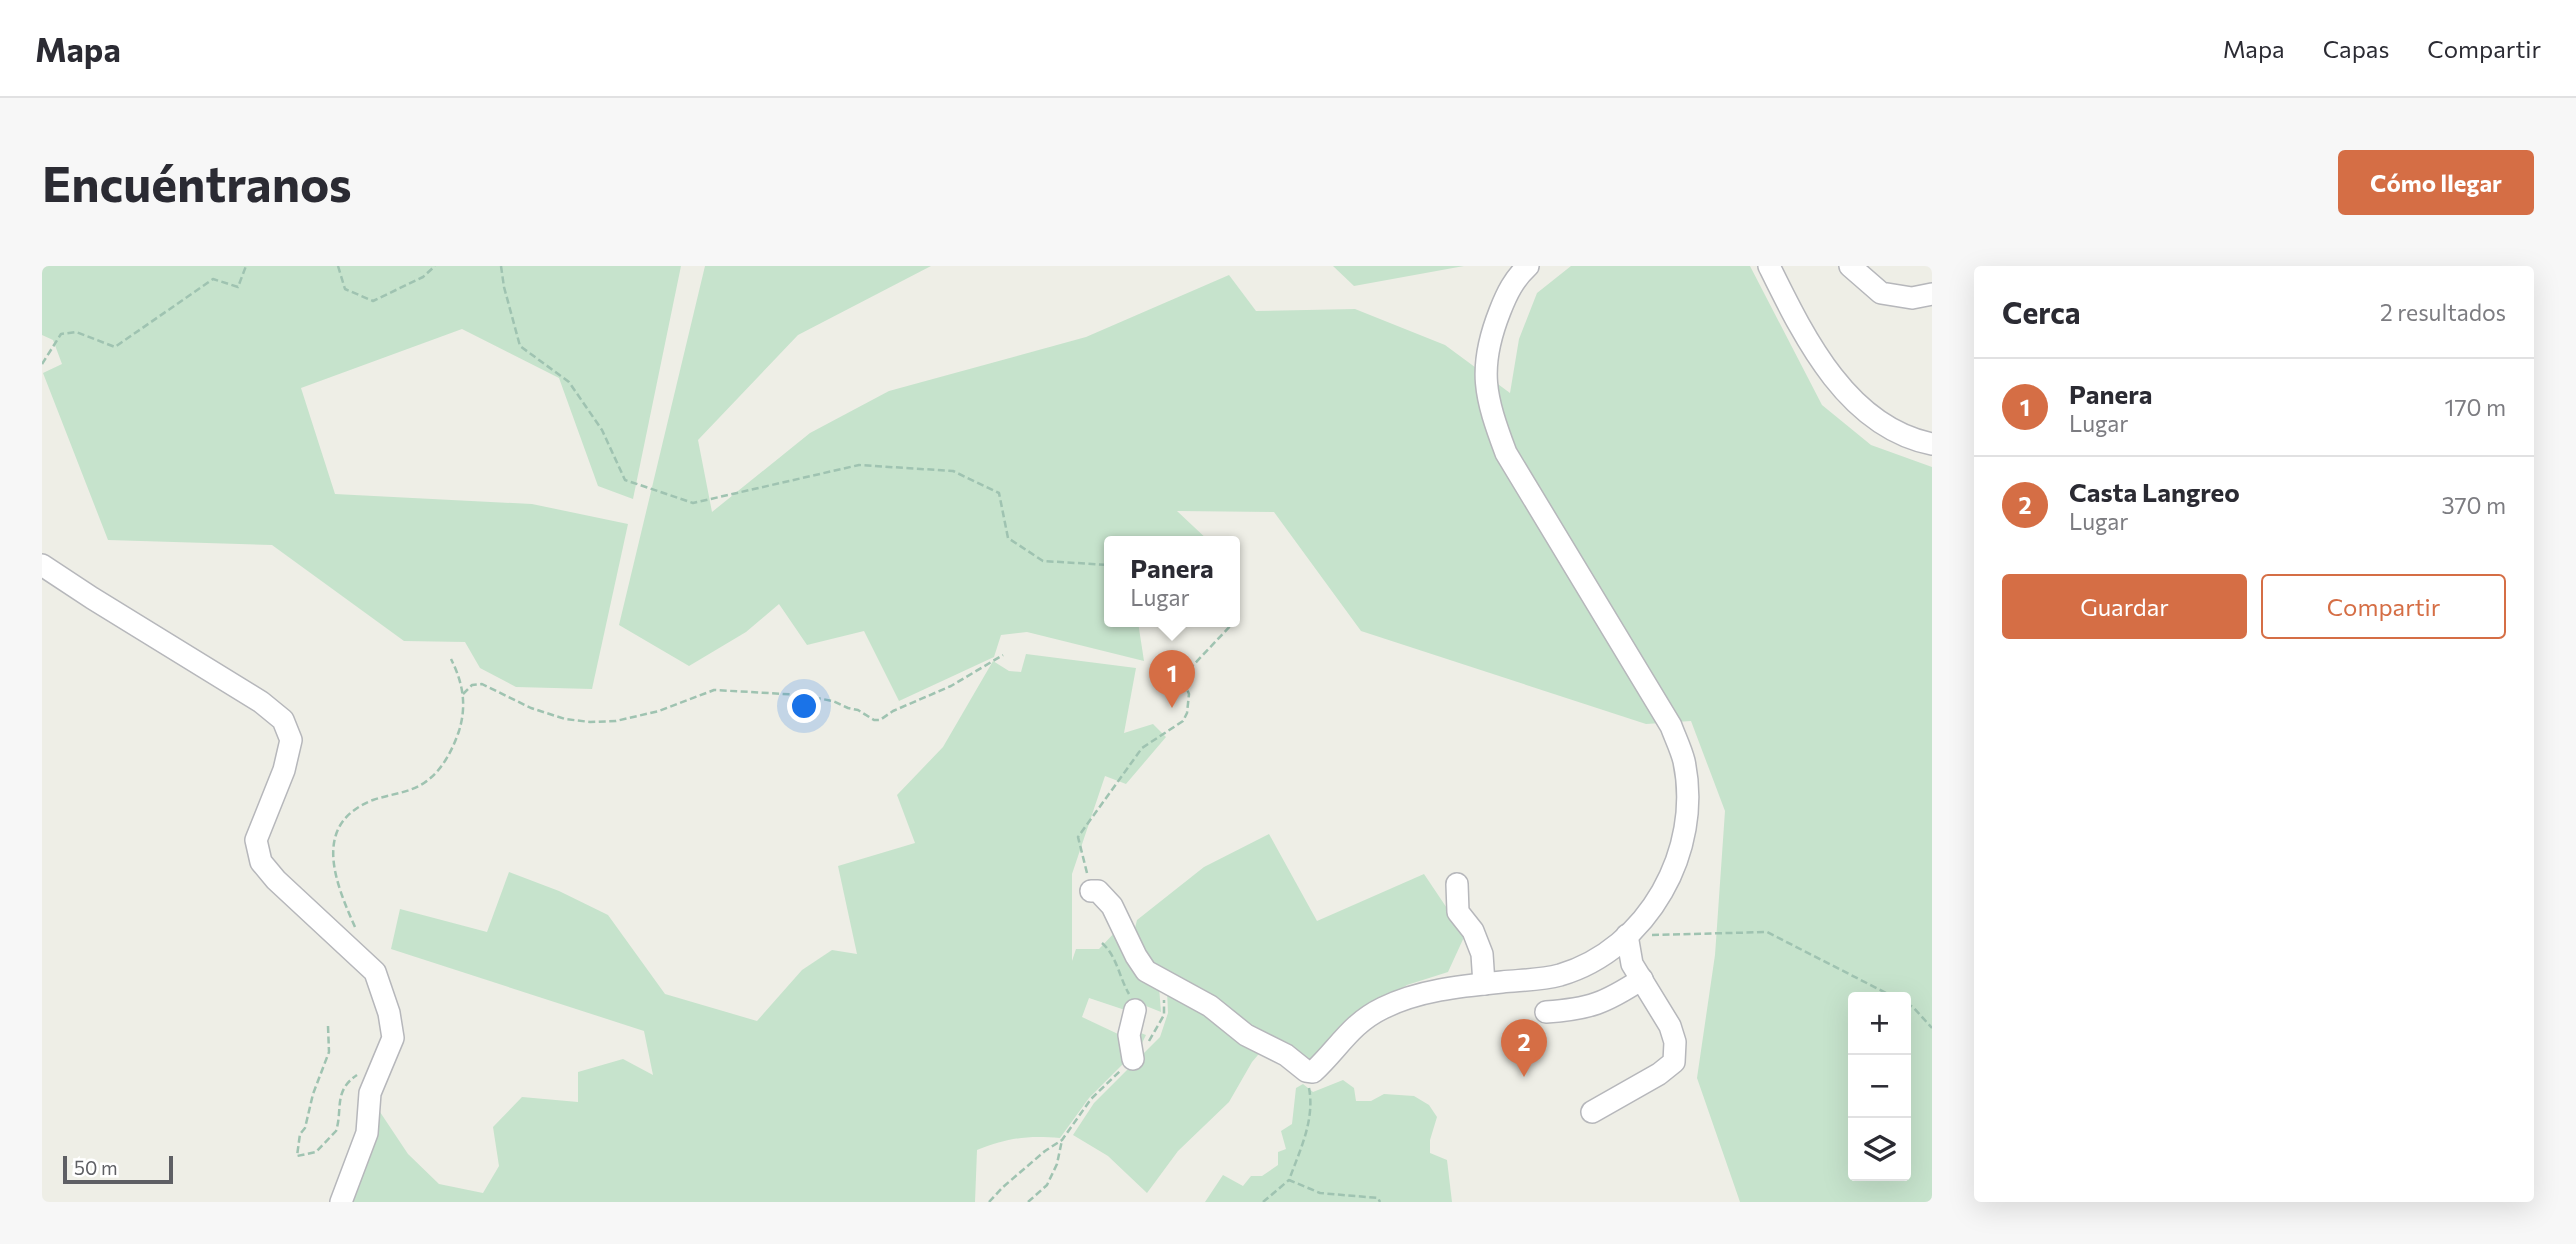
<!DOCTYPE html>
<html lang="es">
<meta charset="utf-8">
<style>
:root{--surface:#fff;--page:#f7f7f7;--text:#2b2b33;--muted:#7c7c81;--line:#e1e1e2;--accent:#d56e45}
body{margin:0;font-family:Commissioner,sans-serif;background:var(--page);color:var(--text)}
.controls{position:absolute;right:21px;bottom:21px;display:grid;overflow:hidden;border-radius:7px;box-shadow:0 7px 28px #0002}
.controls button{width:63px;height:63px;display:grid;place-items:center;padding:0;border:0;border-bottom:2px solid var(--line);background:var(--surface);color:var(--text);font:35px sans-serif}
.scale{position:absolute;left:21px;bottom:18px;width:110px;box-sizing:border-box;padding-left:7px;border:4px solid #5e5f64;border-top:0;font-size:19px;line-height:24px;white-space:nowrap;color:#5e5f64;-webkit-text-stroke:5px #fff;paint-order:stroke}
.you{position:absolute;left:763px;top:441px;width:24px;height:24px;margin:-18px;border:5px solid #fff;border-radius:50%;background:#1a73e8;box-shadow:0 0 0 10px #1a73e833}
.badge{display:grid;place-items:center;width:46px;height:46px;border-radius:50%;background:var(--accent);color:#fff;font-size:23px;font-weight:700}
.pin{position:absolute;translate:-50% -58px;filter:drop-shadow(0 2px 4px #0008)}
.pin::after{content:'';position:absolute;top:37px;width:24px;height:21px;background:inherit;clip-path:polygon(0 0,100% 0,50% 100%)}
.popup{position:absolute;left:1062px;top:270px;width:136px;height:91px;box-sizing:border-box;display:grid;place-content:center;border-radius:7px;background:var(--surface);filter:drop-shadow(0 2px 5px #0005);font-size:23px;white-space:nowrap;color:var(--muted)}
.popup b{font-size:26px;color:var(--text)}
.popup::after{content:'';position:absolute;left:50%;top:100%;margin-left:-14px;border:14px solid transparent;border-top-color:var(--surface)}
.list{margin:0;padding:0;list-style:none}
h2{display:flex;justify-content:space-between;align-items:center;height:91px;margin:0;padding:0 28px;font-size:30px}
h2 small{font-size:23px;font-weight:400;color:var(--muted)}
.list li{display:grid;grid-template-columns:46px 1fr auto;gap:21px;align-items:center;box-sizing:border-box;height:98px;padding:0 28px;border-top:2px solid var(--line)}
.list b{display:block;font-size:26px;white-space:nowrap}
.list p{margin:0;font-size:23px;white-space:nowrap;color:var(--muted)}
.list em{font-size:23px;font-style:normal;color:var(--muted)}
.actions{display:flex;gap:14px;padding:21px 28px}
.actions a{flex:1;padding:16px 0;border:2px solid var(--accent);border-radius:7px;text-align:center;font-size:24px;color:var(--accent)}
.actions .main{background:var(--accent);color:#fff}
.icon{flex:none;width:38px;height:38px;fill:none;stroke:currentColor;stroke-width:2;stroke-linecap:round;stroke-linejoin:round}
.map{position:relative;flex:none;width:1890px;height:936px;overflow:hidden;border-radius:7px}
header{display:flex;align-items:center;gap:42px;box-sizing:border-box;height:98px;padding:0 35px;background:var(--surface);border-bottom:2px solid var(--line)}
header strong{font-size:33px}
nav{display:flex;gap:38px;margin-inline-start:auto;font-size:24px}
.intro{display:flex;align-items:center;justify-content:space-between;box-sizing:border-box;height:168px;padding:0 42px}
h1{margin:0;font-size:49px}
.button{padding:18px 32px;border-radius:7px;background:var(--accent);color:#fff;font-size:24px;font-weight:700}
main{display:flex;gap:42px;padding:0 42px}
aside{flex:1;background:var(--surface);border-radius:7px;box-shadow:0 7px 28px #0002}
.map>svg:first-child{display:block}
.green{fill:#c6e3cc;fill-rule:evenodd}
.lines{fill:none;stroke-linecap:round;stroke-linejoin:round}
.minor-casing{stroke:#b6b7bb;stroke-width:24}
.path{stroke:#9fc3b1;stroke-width:2.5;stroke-dasharray:7 3.5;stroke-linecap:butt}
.minor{stroke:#fff;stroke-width:21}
</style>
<header>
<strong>Mapa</strong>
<nav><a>Mapa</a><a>Capas</a><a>Compartir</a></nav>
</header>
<div class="intro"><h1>Encuéntranos</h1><a class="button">Cómo llegar</a></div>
<main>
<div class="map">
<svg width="1890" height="936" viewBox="0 0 1890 936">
<rect width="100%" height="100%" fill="#eeeee6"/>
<g class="green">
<path d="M0 0H639L591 233 556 220 517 112 420 63 259 122 293 228 490 238 586 258 550 423 474 421 438 402 423 376 362 375 230 279 66 274 1 107 20 98 11 74 0 69Z"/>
<path d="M663 0H889L756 69 656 174 670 246 768 167 847 125 1044 71 1187 9 1214 45 1313 43 1403 79 1468 127 1477 73 1495 27 1529 0H1708L1780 139 1829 179 1890 201V936H1698L1655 812 1673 689 1683 545 1649 455 1604 458 1319 365 1232 246 1135 245 1168 276H1067V356H1096L1102 395 985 366 959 369 952 391 857 435 822 365 765 379 737 338 704 366 647 400 577 359ZM1811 731H1864V910H1811Z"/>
<path d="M1291 0H1422L1312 20Z"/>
<path d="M984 388 1094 402 1082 467 1111 458 1124 471 1084 518 1063 510 1030 608V695L1034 683H1057L1076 663 1117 721 1119 746 1099 738 1088 763 1104 769 1098 781 1047 832 1018 872C985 869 966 872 935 884L933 936H307L336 843 366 888 397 918 441 927 457 900 451 861 480 831 536 836V806L581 793 611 809 602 765 349 683 358 643 445 666 467 606 517 625 566 649 623 728 715 755 760 704 790 684 815 688 796 600 873 577 855 529 901 481 951 395 967 405 979 406ZM1047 732 1083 744 1076 768 1040 751Z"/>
<path d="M1227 568 1275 655 1382 608 1423 669 1406 706 1365 719 1312 753 1266 801 1120 709 1091 670 1095 654 1162 601Z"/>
<path d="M1125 724 1221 783 1210 796 1187 836 1136 885 1105 927 1066 890 1031 869 1052 837 1118 771 1126 747Z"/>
<path d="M1301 814 1312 822 1314 835H1329L1342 828 1372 830 1387 839 1395 851 1388 874V887L1405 894 1410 936H1163L1181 909 1201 920 1209 910H1220L1236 899V886L1244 883 1239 865 1250 858 1254 822 1261 818 1271 826Z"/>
</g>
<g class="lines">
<defs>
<g id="minor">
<path d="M1727 0C1762 71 1805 161 1890 178"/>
<path d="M1808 0 1839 27 1870 32 1890 28"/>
<path d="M0 299 50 332 219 436 241 454 249 474 242 504 214 574 219 596 234 614 333 706 347 747 351 772 328 827 325 867 299 936"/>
<path d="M1415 618 1416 646 1431 665 1440 688 1442 718"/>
<path d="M1049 625H1056L1070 640 1094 690 1104 705 1168 740 1204 769 1244 789 1264 805 1271 806C1297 782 1308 758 1341 742 1377 724 1420 720 1460 716 1479 714 1499 714 1518 709 1606 683 1661 584 1642 495 1639 483 1633 471 1629 460L1464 187C1443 131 1435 103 1458 45 1465 27 1472 13 1486 0"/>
<path d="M1504 746C1548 743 1563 737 1600 713"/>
<path d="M1091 793 1087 769 1093 744"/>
<path d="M1550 846 1617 808 1632 796 1633 776 1628 760 1590 698 1585 669"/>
</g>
</defs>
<use href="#minor" class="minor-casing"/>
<g class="path">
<path d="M296 0 303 23 331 35 381 11 393 0"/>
<path d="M459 0 462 21 478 80 527 116 560 164 583 214 651 237 817 199 911 205 957 227 966 272 1001 295 1067 299"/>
<path d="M0 98 19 68 34 66 73 81 171 13 196 21 204 0"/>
<path d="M1193 348 1195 352 1193 355"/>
<path d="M421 428 430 419 440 418 489 442 523 453 548 456 574 455 617 445 672 424 709 426 758 429 791 435 806 442 816 444 832 454H838L851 445 909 420 961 389"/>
<path d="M1045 607 1036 571 1100 482 1141 455 1145 447 1147 428 1140 411 1192 356"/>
<path d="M313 661C293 616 269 558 331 534 348 528 367 527 382 517 400 505 410 485 417 465 425 439 421 417 409 393"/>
<path d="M1610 669 1725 666 1852 731"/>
<path d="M1060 677C1075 690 1077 711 1087 728"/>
<path d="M1864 737 1871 741 1890 762"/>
<path d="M286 760 287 786 271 828 263 862 258 868 255 890 274 886 294 865C301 843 291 825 315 809"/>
<path d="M1107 775 1122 749V734"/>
<path d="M1267 822C1273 854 1258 884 1247 914L1278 927 1336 932 1338 936"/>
<path d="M947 936 961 921 1003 885 1020 874 1049 833 1078 805"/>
<path d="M986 936 1005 919 1015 898 1020 874"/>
<path d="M1221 936 1247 914"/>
</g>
<use href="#minor" class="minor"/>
</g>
</svg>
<div class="controls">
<button>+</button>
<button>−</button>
<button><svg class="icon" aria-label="layers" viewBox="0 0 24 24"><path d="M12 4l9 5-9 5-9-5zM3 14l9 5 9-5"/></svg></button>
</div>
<div class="scale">50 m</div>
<div class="you"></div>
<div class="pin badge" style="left:1130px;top:442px">1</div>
<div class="popup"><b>Panera</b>Lugar</div>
<div class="pin badge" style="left:1482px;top:811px">2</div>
</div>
<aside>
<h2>Cerca<small>2 resultados</small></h2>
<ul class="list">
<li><span class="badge">1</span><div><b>Panera</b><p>Lugar</p></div><em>170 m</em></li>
<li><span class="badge">2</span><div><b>Casta Langreo</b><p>Lugar</p></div><em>370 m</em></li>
</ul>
<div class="actions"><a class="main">Guardar</a><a>Compartir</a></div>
</aside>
</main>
